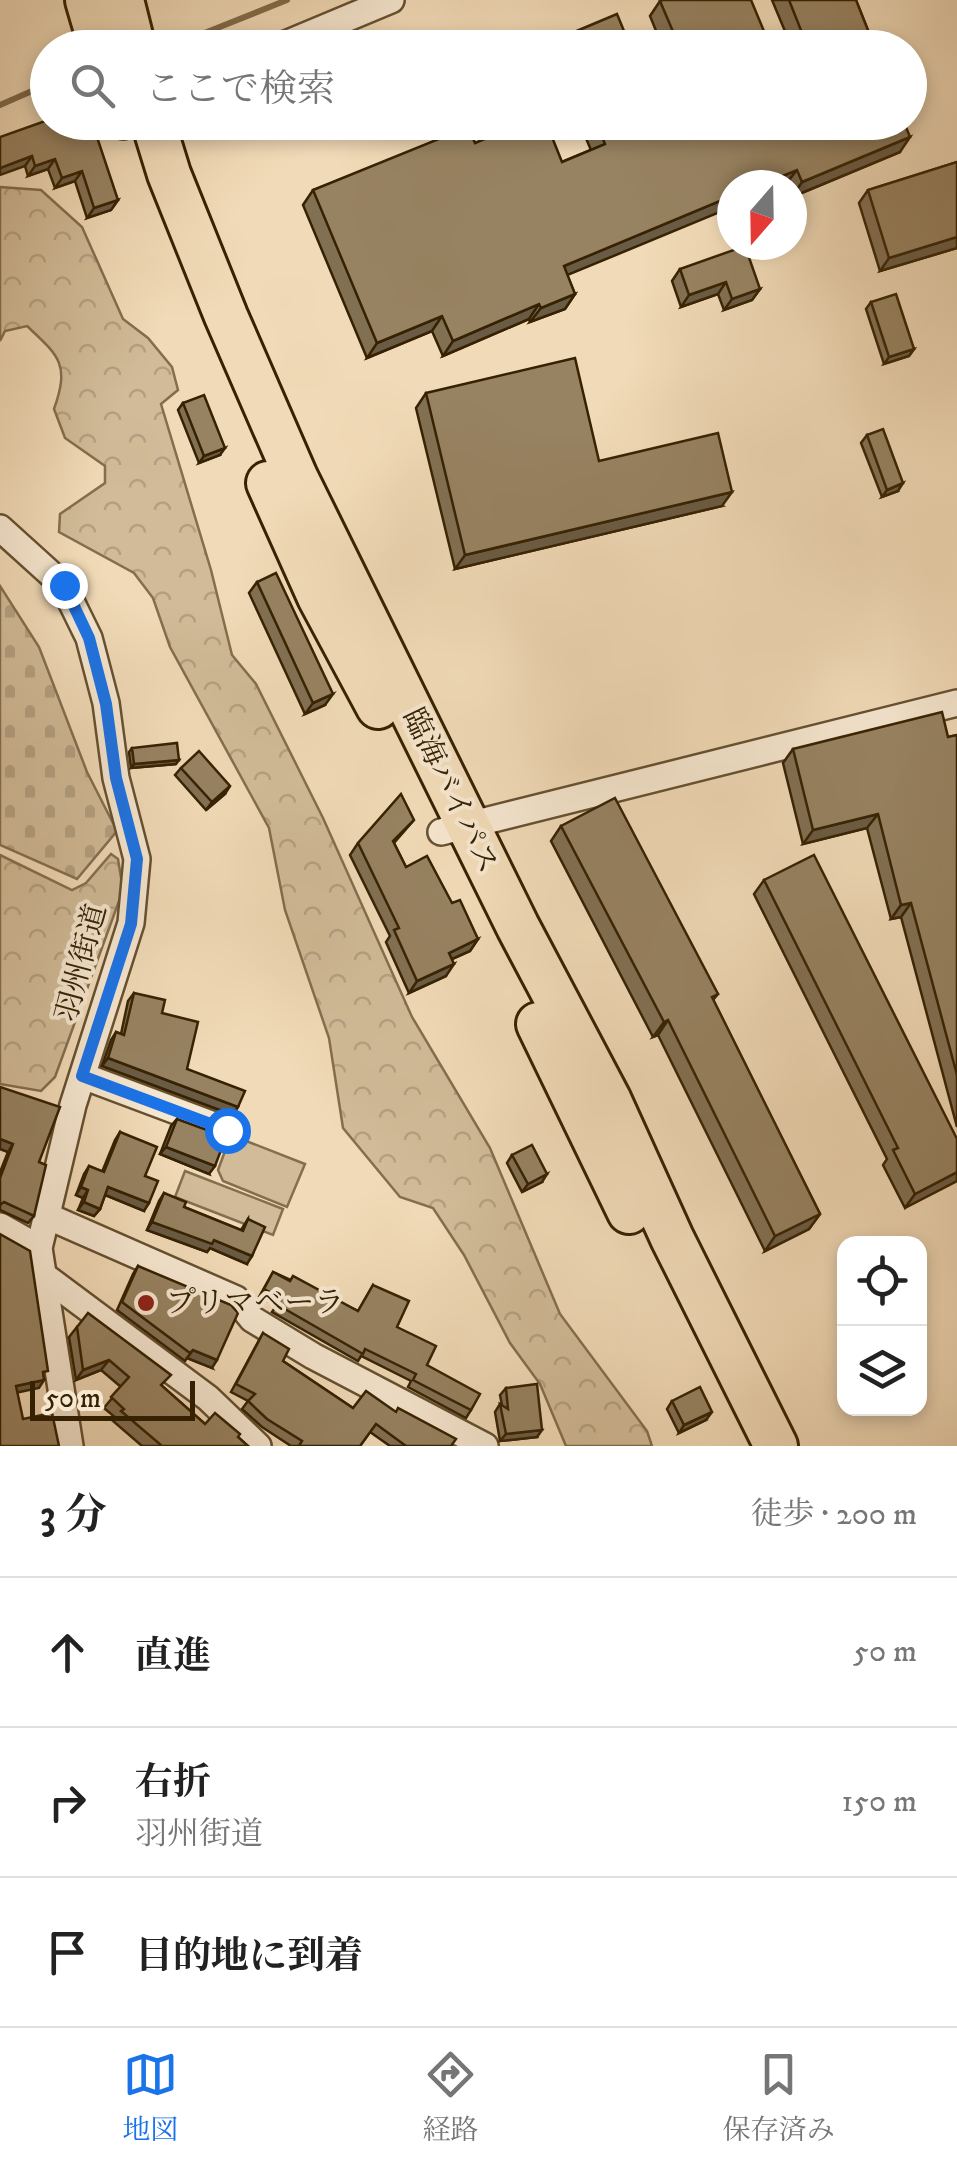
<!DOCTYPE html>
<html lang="ja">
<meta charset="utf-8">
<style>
:root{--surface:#fff;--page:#f2f2f2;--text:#222;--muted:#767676;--line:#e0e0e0;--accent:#1a73e8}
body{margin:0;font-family:"IM FELL DW Pica","Noto Serif JP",serif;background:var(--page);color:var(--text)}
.controls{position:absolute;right:30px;bottom:30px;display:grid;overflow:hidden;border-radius:20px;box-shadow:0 5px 15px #0003}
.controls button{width:90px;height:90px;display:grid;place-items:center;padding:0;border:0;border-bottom:2px solid var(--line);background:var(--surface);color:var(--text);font:50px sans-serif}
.compass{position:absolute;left:717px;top:170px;width:90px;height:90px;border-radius:50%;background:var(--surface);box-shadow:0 5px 15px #0003;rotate:200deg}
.scale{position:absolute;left:30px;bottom:25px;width:165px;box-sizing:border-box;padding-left:10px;border:5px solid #362203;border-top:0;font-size:28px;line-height:35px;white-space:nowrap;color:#362203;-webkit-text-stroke:8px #f6e7d0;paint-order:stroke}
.stop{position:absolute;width:30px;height:30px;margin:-22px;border:8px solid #1a73e8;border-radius:50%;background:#fff}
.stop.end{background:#1a73e8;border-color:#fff;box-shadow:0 2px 10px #0008}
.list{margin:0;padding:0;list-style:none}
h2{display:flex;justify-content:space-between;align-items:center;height:130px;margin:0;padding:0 40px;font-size:42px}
h2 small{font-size:32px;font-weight:400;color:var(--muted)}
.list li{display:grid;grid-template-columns:65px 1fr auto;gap:30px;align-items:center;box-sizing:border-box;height:150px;padding:0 40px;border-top:2px solid var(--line)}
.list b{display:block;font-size:38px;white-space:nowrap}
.list p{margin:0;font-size:32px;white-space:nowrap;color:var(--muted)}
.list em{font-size:32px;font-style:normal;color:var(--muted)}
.icon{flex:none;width:55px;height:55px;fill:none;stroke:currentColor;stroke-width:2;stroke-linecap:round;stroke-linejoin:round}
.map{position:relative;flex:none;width:957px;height:1446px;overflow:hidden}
.search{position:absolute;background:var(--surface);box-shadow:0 5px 15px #0003;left:30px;right:30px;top:30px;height:110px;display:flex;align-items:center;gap:25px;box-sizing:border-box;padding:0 35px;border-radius:55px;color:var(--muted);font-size:38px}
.sheet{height:580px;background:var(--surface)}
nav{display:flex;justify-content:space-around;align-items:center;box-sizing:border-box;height:140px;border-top:2px solid var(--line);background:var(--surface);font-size:28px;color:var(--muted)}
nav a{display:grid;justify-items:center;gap:5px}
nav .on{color:var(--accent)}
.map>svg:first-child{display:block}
.green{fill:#d1bb98;stroke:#846e4e;stroke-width:2.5}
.forest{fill:url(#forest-crowns);stroke:#846e4e;stroke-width:2.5}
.cemetery{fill:url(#cemetery-stones);stroke:#846e4e;stroke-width:2.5}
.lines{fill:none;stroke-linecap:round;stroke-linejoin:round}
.stream{stroke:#806b4a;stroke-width:6}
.minor-casing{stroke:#655030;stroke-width:30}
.trunk-casing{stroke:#362203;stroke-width:48}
.minor{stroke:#f6e7d0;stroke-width:25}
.trunk{stroke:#f1dab7;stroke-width:42}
.wall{fill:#827053;stroke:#362203;stroke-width:2.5}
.shaded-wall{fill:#6a5b44;stroke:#362203;stroke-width:2.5}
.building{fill:#978261;stroke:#362203;stroke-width:2.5}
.route{stroke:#1a73e8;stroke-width:12}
.poi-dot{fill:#8f2418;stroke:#f6e7d0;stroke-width:4}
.labels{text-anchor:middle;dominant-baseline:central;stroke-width:8;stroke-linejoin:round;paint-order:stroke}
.street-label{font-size:30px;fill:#362203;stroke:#f6e7d0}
.poi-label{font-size:30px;fill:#362203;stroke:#f6e7d0;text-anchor:start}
</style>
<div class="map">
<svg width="957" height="1446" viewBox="0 0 957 1446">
<defs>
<pattern id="forest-crowns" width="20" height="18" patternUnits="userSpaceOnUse" patternTransform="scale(2.5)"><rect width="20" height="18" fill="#d1bb98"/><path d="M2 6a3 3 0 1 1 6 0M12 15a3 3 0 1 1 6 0" fill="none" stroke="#b4a081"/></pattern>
<pattern id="cemetery-stones" width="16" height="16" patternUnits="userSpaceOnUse" patternTransform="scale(2.5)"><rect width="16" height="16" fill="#d1bb98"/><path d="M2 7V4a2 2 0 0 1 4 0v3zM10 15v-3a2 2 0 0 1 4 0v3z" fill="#b4a081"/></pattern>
</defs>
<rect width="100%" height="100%" fill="#f1dab7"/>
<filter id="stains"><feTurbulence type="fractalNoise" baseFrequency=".002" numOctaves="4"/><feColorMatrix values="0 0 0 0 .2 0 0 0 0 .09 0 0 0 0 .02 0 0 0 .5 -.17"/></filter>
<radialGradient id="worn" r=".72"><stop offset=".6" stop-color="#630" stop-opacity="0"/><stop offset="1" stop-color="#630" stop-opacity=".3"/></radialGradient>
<g class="green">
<path d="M231 1135 305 1164 287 1207 223 1181 218 1170Z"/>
<path d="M185 1171 283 1209 273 1235 175 1197Z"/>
</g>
<g class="forest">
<path d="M0 187 41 190 82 227 123 319 148 338 172 367 178 390 161 404 211 570 232 655 256 684 323 818 412 1017 490 1148 560 1314 647 1431 652 1446H566L540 1384 510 1343 464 1255 433 1208 400 1197 343 1128 329 1038 285 910 269 828 170 647 153 598 134 573 59 532 60 514 105 483V466L65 438 54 409C70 364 59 356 27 326L5 331 0 341Z"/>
<path d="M111 854 118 859 123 890 55 1077 41 1091 0 1084V855L72 890 86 883Z"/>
</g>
<path class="cemetery" d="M0 586 39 647 87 772 117 831 77 879 0 845Z"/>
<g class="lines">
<g class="stream">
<path d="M167 48 287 0"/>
<path d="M0 105 48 84"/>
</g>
<defs>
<g id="minor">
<path d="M276 48 391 0"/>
<path d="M123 126 131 122"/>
<path d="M0 528 63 585 89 638 106 703 116 778 137 859 131 923 73 1105 39 1248 70 1446"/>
<path d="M441 832 957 703"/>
<path d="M83 1076 227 1130"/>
<path d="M47 1216 236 1299 252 1319 313 1356 485 1446"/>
<path d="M0 1226 39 1248"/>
<path d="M43 1275 208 1398 258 1446"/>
</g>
<g id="trunk">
<path d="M87 0 101 48"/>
<path d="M122 0 134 48"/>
<path d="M153 122 169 174 226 316 296 477 518 927 609 1099 672 1238 776 1446"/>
<path d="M268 483 319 597 378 707"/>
<path d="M538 1024 629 1212"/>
</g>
</defs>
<use href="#minor" class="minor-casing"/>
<use href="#trunk" class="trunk-casing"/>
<use href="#minor" class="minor"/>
<use href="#trunk" class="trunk"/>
</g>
<g class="wall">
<path d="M772 0H856L875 48H792Z"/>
<path d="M660 1 771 48H663L650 16Z"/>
<path d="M560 38 631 48H553Z"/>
<path d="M48 120 118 200 111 210 87 218 75 181 55 188 48 169 28 176 25 166Z"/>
<path d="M579 122H904L900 152 792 197V185H732L567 275 575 294 565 309 530 322 529 319 443 356 432 331 367 358 303 205 313 190 475 143 562 162 591 150Z"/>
<path d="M957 162V248L880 271 859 203 868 190Z"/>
<path d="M680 269 760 289 752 300 724 310 718 294 681 307 672 281Z"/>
<path d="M871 302 914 349 909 356 884 364 866 309Z"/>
<path d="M426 393 599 461 722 506 455 569 416 408Z"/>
<path d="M183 403 220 455 199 463 178 410Z"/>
<path d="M867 435 898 491 882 497 861 443Z"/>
<path d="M257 582 325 705 305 714 249 593Z"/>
<path d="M957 735V1127L901 917 891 919 867 828 803 844 783 763 793 749 948 737Z"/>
<path d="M132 748 176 764 131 768 129 752Z"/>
<path d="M181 768 225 794 206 810 175 775Z"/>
<path d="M414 820 394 843 406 867 452 903 478 939 470 951 452 959 446 976 409 993 386 942 390 936 350 855 358 843Z"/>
<path d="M561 826 718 994 713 1000 820 1214 809 1229 765 1251 658 1035 653 1037 551 841Z"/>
<path d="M764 880 957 1139 905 1208 883 1165 887 1159 754 894Z"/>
<path d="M134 993 162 1013 187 1069 233 1115 102 1066 111 1040 116 1032 121 1034 128 1001Z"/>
<path d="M0 1087 39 1162 34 1216 28 1223 0 1210V1172L8 1152 0 1149Z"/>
<path d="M177 1119 209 1174 160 1154 171 1126Z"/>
<path d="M120 1132 145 1176 144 1211 105 1195 100 1209 94 1216 78 1210 83 1198 76 1195 84 1174 89 1166 102 1172 115 1140Z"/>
<path d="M512 1155 542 1182 522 1192 507 1163Z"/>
<path d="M164 1193 184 1207 241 1230 248 1219 247 1264 210 1248 207 1252 147 1230 159 1201Z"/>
<path d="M138 1266 212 1368 187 1358 185 1361 117 1310 133 1274Z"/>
<path d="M273 1272 358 1311 373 1285 397 1327 427 1365 471 1410 466 1418 408 1387 411 1381 361 1356 358 1361 272 1312 276 1306 259 1297Z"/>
<path d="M77 1327 162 1386 205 1424 238 1437 248 1446H142L113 1421 116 1418 104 1408 121 1387 101 1370 76 1380 69 1337Z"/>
<path d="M263 1333 283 1361 353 1408 396 1412 451 1446H390L370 1432 360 1446H291L262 1427 242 1409 248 1401 231 1392Z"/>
<path d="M506 1388 537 1437 500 1441 495 1412 500 1404 502 1405 500 1395Z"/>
<path d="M672 1401 706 1420 679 1433 667 1409Z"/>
</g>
<g class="shaded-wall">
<path d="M910 137 900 152 792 197 802 182Z"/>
<path d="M32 156 25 166 0 175V168Z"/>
<path d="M55 159 48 169 28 176 35 166Z"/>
<path d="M797 170 785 185H760Z"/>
<path d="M82 171 75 181 55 188 62 178Z"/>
<path d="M732 196V207L553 281 564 266Z"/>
<path d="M118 200 111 210 87 218 94 208Z"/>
<path d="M957 237V248L880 271 889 258Z"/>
<path d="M726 282 718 294 681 307 689 295Z"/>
<path d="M760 289 752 300 724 310 732 299Z"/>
<path d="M575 294 565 309 530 322 541 308Z"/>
<path d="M539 304 529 319 443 356 453 341Z"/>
<path d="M442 316 432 331 367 358 377 343Z"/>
<path d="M914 349 909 356 884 364 889 357Z"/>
<path d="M225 448 220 455 199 463 204 456Z"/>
<path d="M903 483 898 491 882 497 887 490Z"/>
<path d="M732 492 722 506 455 569 465 555Z"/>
<path d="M333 694 325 705 305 714 313 703Z"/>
<path d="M179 760 176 764 131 768 134 764Z"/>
<path d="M230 786 225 794 206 810 212 802Z"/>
<path d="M878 814 867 828 803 844 813 830Z"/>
<path d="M911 903 901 917 891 919 901 905Z"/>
<path d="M478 939 470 951 441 964 449 953Z"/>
<path d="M454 964 446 976 409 993 417 981Z"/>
<path d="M668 1020 658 1035 653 1037 664 1022Z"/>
<path d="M108 1058 238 1107 233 1115 102 1066Z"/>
<path d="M0 1139 13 1144 8 1152 0 1149Z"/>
<path d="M166 1147 215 1166 209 1174 160 1154Z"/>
<path d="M957 1172V1181L905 1208 915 1194Z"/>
<path d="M547 1174 542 1182 522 1192 528 1184Z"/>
<path d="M81 1187 88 1190 83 1198 76 1195Z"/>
<path d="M108 1187 149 1203 144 1211 103 1194Z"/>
<path d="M84 1202 100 1209 94 1216 78 1210Z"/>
<path d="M820 1214 809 1229 765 1251 775 1236Z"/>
<path d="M152 1222 214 1240 252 1256 247 1264 210 1248 207 1252 147 1230Z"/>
<path d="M193 1350 217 1360 212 1368 187 1358Z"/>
<path d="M109 1360 101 1370 76 1380 83 1370Z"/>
<path d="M44 1380 39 1388 10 1394 16 1386Z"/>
<path d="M712 1412 706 1420 679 1433 684 1425Z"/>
<path d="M542 1430 537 1437 500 1441 506 1434Z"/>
</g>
<g class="building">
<path d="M663 0H751L771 48H680L660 1Z"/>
<path d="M789 0H856L875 48H808Z"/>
<path d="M617 14 631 48H565L560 38Z"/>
<path d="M48 120V122H92L118 200 94 208 82 171 62 178 55 159 35 166 32 156 0 168V137Z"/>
<path d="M525 122H546L562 162 605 144 596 122H904L910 137 802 182 797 170 760 185H732V196L564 266 575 294 541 308 539 304 453 341 442 316 377 343 313 190 468 127 475 143Z"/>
<path d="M957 162V237L889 258 868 190Z"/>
<path d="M745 246 760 289 732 299 726 282 689 295 680 269Z"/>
<path d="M896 294 914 349 889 357 871 302Z"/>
<path d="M575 358 599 461 718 433 732 492 465 555 426 393Z"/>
<path d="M204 395 225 448 204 456 183 403Z"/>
<path d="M883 429 903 483 887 490 867 435Z"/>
<path d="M276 573 333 694 313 703 257 582Z"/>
<path d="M942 712 948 737 957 735V1075L911 903 901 905 878 814 813 830 793 749Z"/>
<path d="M177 743 179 760 134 764 132 748Z"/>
<path d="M199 751 230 786 212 802 181 768Z"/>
<path d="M401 794 414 820 393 841 406 867 427 856 452 903 460 900 478 939 449 953 454 964 417 981 394 930 399 928 358 843Z"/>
<path d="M615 798 718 994 712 997 820 1214 775 1236 668 1020 664 1022 561 826Z"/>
<path d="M814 855 957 1139V1172L915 1194 893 1150 898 1148 764 880Z"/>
<path d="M134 993 165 1000 162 1013 198 1022 187 1069 245 1091 238 1107 108 1058 116 1032 124 1035Z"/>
<path d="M0 1087 60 1107 39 1162 46 1165 34 1216 4 1202 0 1205V1178L13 1144 0 1139Z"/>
<path d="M177 1119 226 1137 215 1166 166 1147Z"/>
<path d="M120 1132 157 1147 145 1176 158 1181 149 1203 108 1187 100 1209 84 1202 88 1190 81 1187 89 1166 104 1172Z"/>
<path d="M532 1145 547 1174 528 1184 512 1155Z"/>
<path d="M164 1193 186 1202 184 1207 243 1231 248 1219 265 1227 252 1256 214 1240 212 1244 152 1222Z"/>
<path d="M0 1234 30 1251 48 1371 43 1372 44 1380 16 1386 23 1419 52 1413 59 1446H0Z"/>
<path d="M138 1266 231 1305 238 1313 217 1360 193 1350 190 1353 122 1302Z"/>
<path d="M273 1272 290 1281 293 1276 358 1311 373 1285 409 1301 397 1327 436 1346 427 1365 480 1394 471 1410 413 1380 416 1374 365 1349 363 1354 278 1305 281 1298 264 1289Z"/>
<path d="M88 1313 171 1375 161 1385 205 1424 215 1413 240 1434 238 1437 248 1446H162L121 1411 124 1409 111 1397 129 1377 109 1360 83 1370 77 1327Z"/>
<path d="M263 1333 289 1349 283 1361 353 1408 366 1391 396 1412 398 1408 456 1439 451 1446H406L376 1424 360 1446H299L302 1441 267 1419 248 1401 255 1394 236 1384Z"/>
<path d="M537 1384 542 1430 506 1434 500 1404 508 1409 506 1388Z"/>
<path d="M700 1387 712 1412 684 1425 672 1401Z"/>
</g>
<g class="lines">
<path class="route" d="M64 585 89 638 106 704 116 778 137 859 131 924 82 1076 227 1130"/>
</g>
<circle class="poi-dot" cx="146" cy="1303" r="10"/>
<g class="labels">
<g class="street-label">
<text transform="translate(450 791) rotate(64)">臨海バイパス</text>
<text transform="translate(82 963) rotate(-75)">羽州街道</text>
</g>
<g class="poi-label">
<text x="166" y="1303">プリマベーラ</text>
</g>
</g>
<rect width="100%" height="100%" filter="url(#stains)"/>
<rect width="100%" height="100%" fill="url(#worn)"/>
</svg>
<div class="controls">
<button><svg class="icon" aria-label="locate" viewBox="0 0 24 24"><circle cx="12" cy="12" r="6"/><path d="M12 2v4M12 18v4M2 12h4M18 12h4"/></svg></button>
<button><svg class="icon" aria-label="layers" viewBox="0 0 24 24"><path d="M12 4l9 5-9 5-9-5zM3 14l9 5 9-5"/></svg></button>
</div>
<svg class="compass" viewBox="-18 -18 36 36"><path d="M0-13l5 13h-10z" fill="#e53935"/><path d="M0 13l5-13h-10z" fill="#767676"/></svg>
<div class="scale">50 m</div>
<div class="stop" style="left:227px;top:1130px"></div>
<div class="stop end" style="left:64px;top:585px"></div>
<div class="search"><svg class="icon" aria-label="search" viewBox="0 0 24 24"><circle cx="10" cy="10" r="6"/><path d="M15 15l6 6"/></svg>ここで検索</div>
</div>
<section class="sheet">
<h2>3 分<small>徒歩 · 200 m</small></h2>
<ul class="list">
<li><svg class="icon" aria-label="ahead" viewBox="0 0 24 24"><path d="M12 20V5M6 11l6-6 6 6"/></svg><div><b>直進</b></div><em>50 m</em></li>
<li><svg class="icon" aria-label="right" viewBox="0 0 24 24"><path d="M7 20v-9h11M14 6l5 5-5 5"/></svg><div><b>右折</b><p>羽州街道</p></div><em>150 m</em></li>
<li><svg class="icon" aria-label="arrive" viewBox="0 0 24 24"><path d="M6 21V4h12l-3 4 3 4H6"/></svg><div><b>目的地に到着</b></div></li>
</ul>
</section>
<nav>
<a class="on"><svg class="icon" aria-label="map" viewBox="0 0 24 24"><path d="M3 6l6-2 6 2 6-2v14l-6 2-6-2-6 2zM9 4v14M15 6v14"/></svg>地図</a>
<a><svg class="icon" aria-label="directions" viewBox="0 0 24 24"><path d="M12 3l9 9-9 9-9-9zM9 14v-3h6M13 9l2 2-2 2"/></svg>経路</a>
<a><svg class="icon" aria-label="saved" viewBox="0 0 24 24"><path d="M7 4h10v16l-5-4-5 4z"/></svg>保存済み</a>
</nav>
